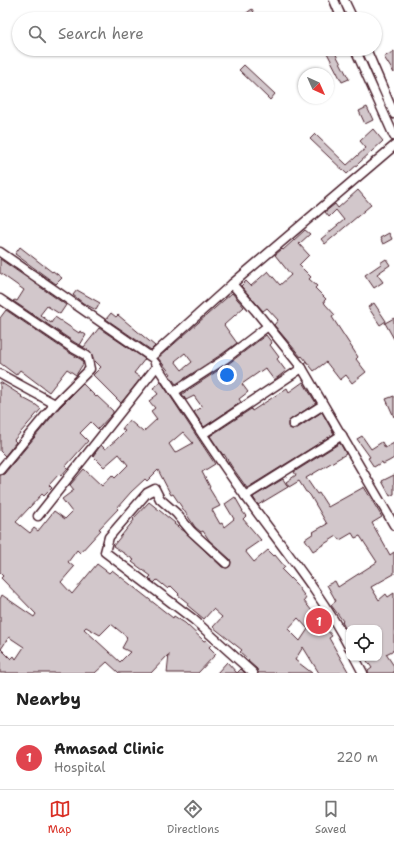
<!DOCTYPE html>
<style>
:root{--surface:#fff;--page:#f6f6f6;--text:#222;--muted:#767676;--line:#e0e0e0;--accent:#d93025}
body{margin:0;font-family:"Shantell Sans",sans-serif;background:var(--page);color:var(--text)}
.controls{position:absolute;right:12px;bottom:12px;display:grid;overflow:hidden;border-radius:8px;box-shadow:0 1px 3px #0004}
.controls button{width:36px;height:36px;display:grid;place-items:center;padding:0;border:0;border-bottom:1px solid var(--line);background:var(--surface);color:var(--text);font:20px sans-serif}
.compass{position:absolute;left:298px;top:68px;width:36px;height:36px;border-radius:50%;background:var(--surface);box-shadow:0 1px 3px #0004;rotate:135deg}
.you{position:absolute;left:227px;top:375px;width:14px;height:14px;margin:-10px;border:3px solid #fff;border-radius:50%;background:#1a73e8;box-shadow:0 0 0 6px #1a73e833}
.badge{display:grid;place-items:center;width:26px;height:26px;border-radius:50%;background:var(--accent);color:#fff;font-size:13px;font-weight:700}
.pin{position:absolute;translate:-50% -50%;border:2px solid #fff;box-shadow:0 1px 4px #0006}
.list{margin:0;padding:0;list-style:none}
h2{display:flex;justify-content:space-between;align-items:center;height:52px;margin:0;padding:0 16px;font-size:17px}
h2 small{font-size:13px;font-weight:400;color:var(--muted)}
.list li{display:grid;grid-template-columns:26px 1fr auto;gap:12px;align-items:center;box-sizing:border-box;height:64px;padding:0 16px;border-top:1px solid var(--line)}
.list b{display:block;font-size:15px;white-space:nowrap}
.list p{margin:0;font-size:13px;white-space:nowrap;color:var(--muted)}
.list em{font-size:13px;font-style:normal;color:var(--muted)}
.icon{flex:none;width:22px;height:22px;fill:none;stroke:currentColor;stroke-width:2;stroke-linecap:round;stroke-linejoin:round}
.map{position:relative;flex:none;width:394px;height:673px;overflow:hidden}
.search{position:absolute;background:var(--surface);box-shadow:0 1px 3px #0004;left:12px;right:12px;top:12px;height:44px;display:flex;align-items:center;gap:10px;box-sizing:border-box;padding:0 14px;border-radius:22px;color:var(--muted);font-size:15px}
.sheet{height:116px;background:var(--surface)}
nav{display:flex;justify-content:space-around;align-items:center;box-sizing:border-box;height:56px;border-top:1px solid var(--line);background:var(--surface);font-size:11px;color:var(--muted)}
nav a{display:grid;justify-items:center;gap:2px}
nav .on{color:var(--accent)}
.map>svg:first-child{display:block}
.building{fill:#d2c7cb;stroke:#4a1f2b;fill-rule:evenodd}
.lines{fill:none;stroke-linecap:round;stroke-linejoin:round}
.minor-casing{stroke:#4a1f2b;stroke-width:11}
.minor{stroke:#fff;stroke-width:8}
</style>
<div class="map">
<svg width="394" height="673" viewBox="0 0 394 673">
<rect width="100%" height="100%" fill="#fff"/>
<filter id="ink" filterUnits="userSpaceOnUse"><feTurbulence type="fractalNoise" baseFrequency=".025" numOctaves="2"/><feDisplacementMap in="SourceGraphic" scale="8" xChannelSelector="R" yChannelSelector="G"/><feConvolveMatrix kernelMatrix="1 2 1 2 8 2 1 2 1" color-interpolation-filters="sRGB"/></filter>
<g filter="url(#ink)">
<g class="building">
<path d="M252 9 255 14 250 19H247L244 15Z"/>
<path d="M325 49H333L349 79 342 82Z"/>
<path d="M394 51V73L384 57Z"/>
<path d="M244 65 275 94 270 100 239 70Z"/>
<path d="M367 107 373 120 365 124 359 111Z"/>
<path d="M373 129 383 141 347 174 310 139 315 134 347 165 366 148 360 141Z"/>
<path d="M358 190 371 205 325 244 321 239 344 220 336 210 329 217 325 212 335 204 338 208Z"/>
<path d="M305 230 310 234 299 244 309 255 299 265 311 277 309 279 317 286 315 288 326 299 324 301 325 304 335 315 332 317 358 357 356 359 366 372 352 383 346 375 340 380 326 362 314 371 302 356 301 357 274 325 278 320 267 308 263 311 241 286 246 281 251 286 268 271 280 285 291 275 275 255 282 249 283 250Z"/>
<path d="M389 233 392 239 383 244 380 238Z"/>
<path d="M20 247 52 272 53 271 62 278 56 284 15 254Z"/>
<path d="M0 259 66 305 60 314 47 306 40 315 51 323 55 317 79 333 80 331 86 335 80 345 84 347 99 328 145 359 134 373 141 378 121 403 93 375 101 367 94 360 91 352 74 342 13 301 15 300 17 301 24 290 0 273Z"/>
<path d="M386 259 390 265 377 274 383 282 374 288 365 275 381 264 380 263Z"/>
<path d="M77 290 100 303 96 310 83 303 73 295Z"/>
<path d="M232 293 244 307 224 325 237 343 222 354 176 384 169 375 171 374 158 358ZM185 353 192 362 182 370 175 361Z"/>
<path d="M374 303 386 321 380 325 368 307Z"/>
<path d="M6 310 68 352 82 360 83 364 76 375 67 369 49 392 20 370 16 375 0 363V318Z"/>
<path d="M111 313 116 317 118 315 155 346 151 350 106 319Z"/>
<path d="M394 318V339L385 323Z"/>
<path d="M266 335 272 343 270 345 279 357 277 359 286 371 274 380 265 368 242 384 248 392 239 399 241 402 204 427 194 412 202 407 194 396 186 400 182 394 228 364Z"/>
<path d="M0 382 22 396 21 397 36 405 41 409 14 440 16 442 5 456 0 451Z"/>
<path d="M161 382 215 464 202 472 210 487 209 488 220 506 212 510 220 524 222 523 224 527 234 519 225 504 235 497 243 511H242L246 516 243 519 261 540 245 551 254 562 268 550 274 556 275 555 285 567 282 570 296 584 306 598 304 601 332 636 329 638 349 673H319L303 647 295 660 312 673H258L257 669 248 661 249 660 240 652 242 650 213 627 222 617 213 609 204 619 187 605 188 603 178 595 179 594 171 586 168 589 157 580 154 583 149 578 151 576 132 562 134 560 113 546 134 520 133 519 149 502 175 523 174 524 184 531 222 567 227 568 230 566 231 562 230 559 209 540 203 531 201 532 195 527 173 494 171 495 158 470 147 481 145 479 131 492 117 508 118 509 99 529 101 530 80 553 77 550 68 562 74 567 61 582 72 594 97 564 109 573 112 570 173 618 174 616 185 623 204 641 206 640 211 645 209 647 216 654 198 673H167L169 654 151 673H119L107 662 95 673H0V599L2 595 34 617 36 614 1 578 3 576 0 573V475L4 474 59 408 83 384 96 397 97 396 113 411V413L98 429 91 422 80 433 88 441 66 466 68 468 61 476 59 474 49 485 52 488 44 496 42 494 16 522 30 533 34 528 38 531 54 511 65 519 72 512 62 499 74 490 70 485 84 469 102 486 112 475 115 478 128 465 119 454 104 467 93 456 101 445 105 449 116 440 125 431 122 429 129 420 143 432 157 419 151 411 155 408 149 401 158 394 153 388ZM183 432 193 443 175 453 169 444ZM298 618 308 629 300 641 288 629ZM111 624 127 637 126 638 127 639 122 648 130 652 120 662 84 629 86 627 100 635ZM9 637 24 647 16 659 14 656 11 659 1 649Z"/>
<path d="M303 382 316 403 290 420 288 422V427L291 429H296L322 412 334 434 247 488 232 467 224 454 223 455 210 436 251 409 252 411 287 388 289 392Z"/>
<path d="M394 396V417L386 399Z"/>
<path d="M362 436 371 449 382 442 385 448 394 443V458L389 461 383 464 382 462 374 467 368 458 370 457 357 439Z"/>
<path d="M340 443 346 454 306 478 317 494 319 493 328 507 364 487 382 517 372 523 390 555 394 552V574L371 587 379 600 386 594 388 597 394 593V650L386 654 394 666V673H368V671L372 668 365 658H379V628H345L342 622 343 621 331 605 336 601 327 585 335 581 338 587 377 562 360 536 355 538 352 533 340 540 337 536 313 551 305 539 314 533 313 532 327 524 310 495 307 492H306L299 481 289 487 286 482 296 475 294 472Z"/>
<path d="M394 475V494L390 496 382 481Z"/>
<path d="M283 479 288 487 258 505 253 497Z"/>
<path d="M227 662 237 673 241 669 245 673H217Z"/>
</g>
<g class="lines">
<defs>
<g id="minor">
<path d="M334 0 342 19"/>
<path d="M344 0 353 19"/>
<path d="M355 49 394 136"/>
<path d="M366 49 394 114"/>
<path d="M0 252 151 357 232 284 394 146"/>
<path d="M232 284 255 310 302 368 394 525"/>
<path d="M0 299 71 347 87 356 90 369 55 404 0 470"/>
<path d="M155 363 174 392 225 359 268 326"/>
<path d="M0 374 55 404"/>
<path d="M174 392C198 427 221 463 246 497 281 546 321 593 349 647"/>
<path d="M293 424 323 405"/>
<path d="M203 434 302 368"/>
<path d="M245 496 342 435"/>
<path d="M38 516 157 366"/>
<path d="M226 563 191 531 176 513 160 499 155 489 147 493 115 530 109 537 105 552 193 619 253 673"/>
<path d="M355 658 363 673"/>
</g>
</defs>
<use href="#minor" class="minor-casing"/>
<use href="#minor" class="minor"/>
</g>
</g>
</svg>
<div class="controls">
<button><svg class="icon" aria-label="locate" viewBox="0 0 24 24"><circle cx="12" cy="12" r="6"/><path d="M12 2v4M12 18v4M2 12h4M18 12h4"/></svg></button>
</div>
<svg class="compass" viewBox="-18 -18 36 36"><path d="M0-13l5 13h-10z" fill="#e53935"/><path d="M0 13l5-13h-10z" fill="#767676"/></svg>
<div class="you"></div>
<div class="pin badge" style="left:319px;top:621px;background:#e0444e">1</div>
<div class="search"><svg class="icon" aria-label="search" viewBox="0 0 24 24"><circle cx="10" cy="10" r="6"/><path d="M15 15l6 6"/></svg>Search here</div>
</div>
<section class="sheet">
<h2>Nearby<small></small></h2>
<ul class="list">
<li><span class="badge" style="background:#e0444e">1</span><div><b>Amasad Clinic</b><p>Hospital</p></div><em>220 m</em></li>
</ul>
</section>
<nav>
<a class="on"><svg class="icon" aria-label="map" viewBox="0 0 24 24"><path d="M3 6l6-2 6 2 6-2v14l-6 2-6-2-6 2zM9 4v14M15 6v14"/></svg>Map</a>
<a><svg class="icon" aria-label="directions" viewBox="0 0 24 24"><path d="M12 3l9 9-9 9-9-9zM9 14v-3h6M13 9l2 2-2 2"/></svg>Directions</a>
<a><svg class="icon" aria-label="saved" viewBox="0 0 24 24"><path d="M7 4h10v16l-5-4-5 4z"/></svg>Saved</a>
</nav>
